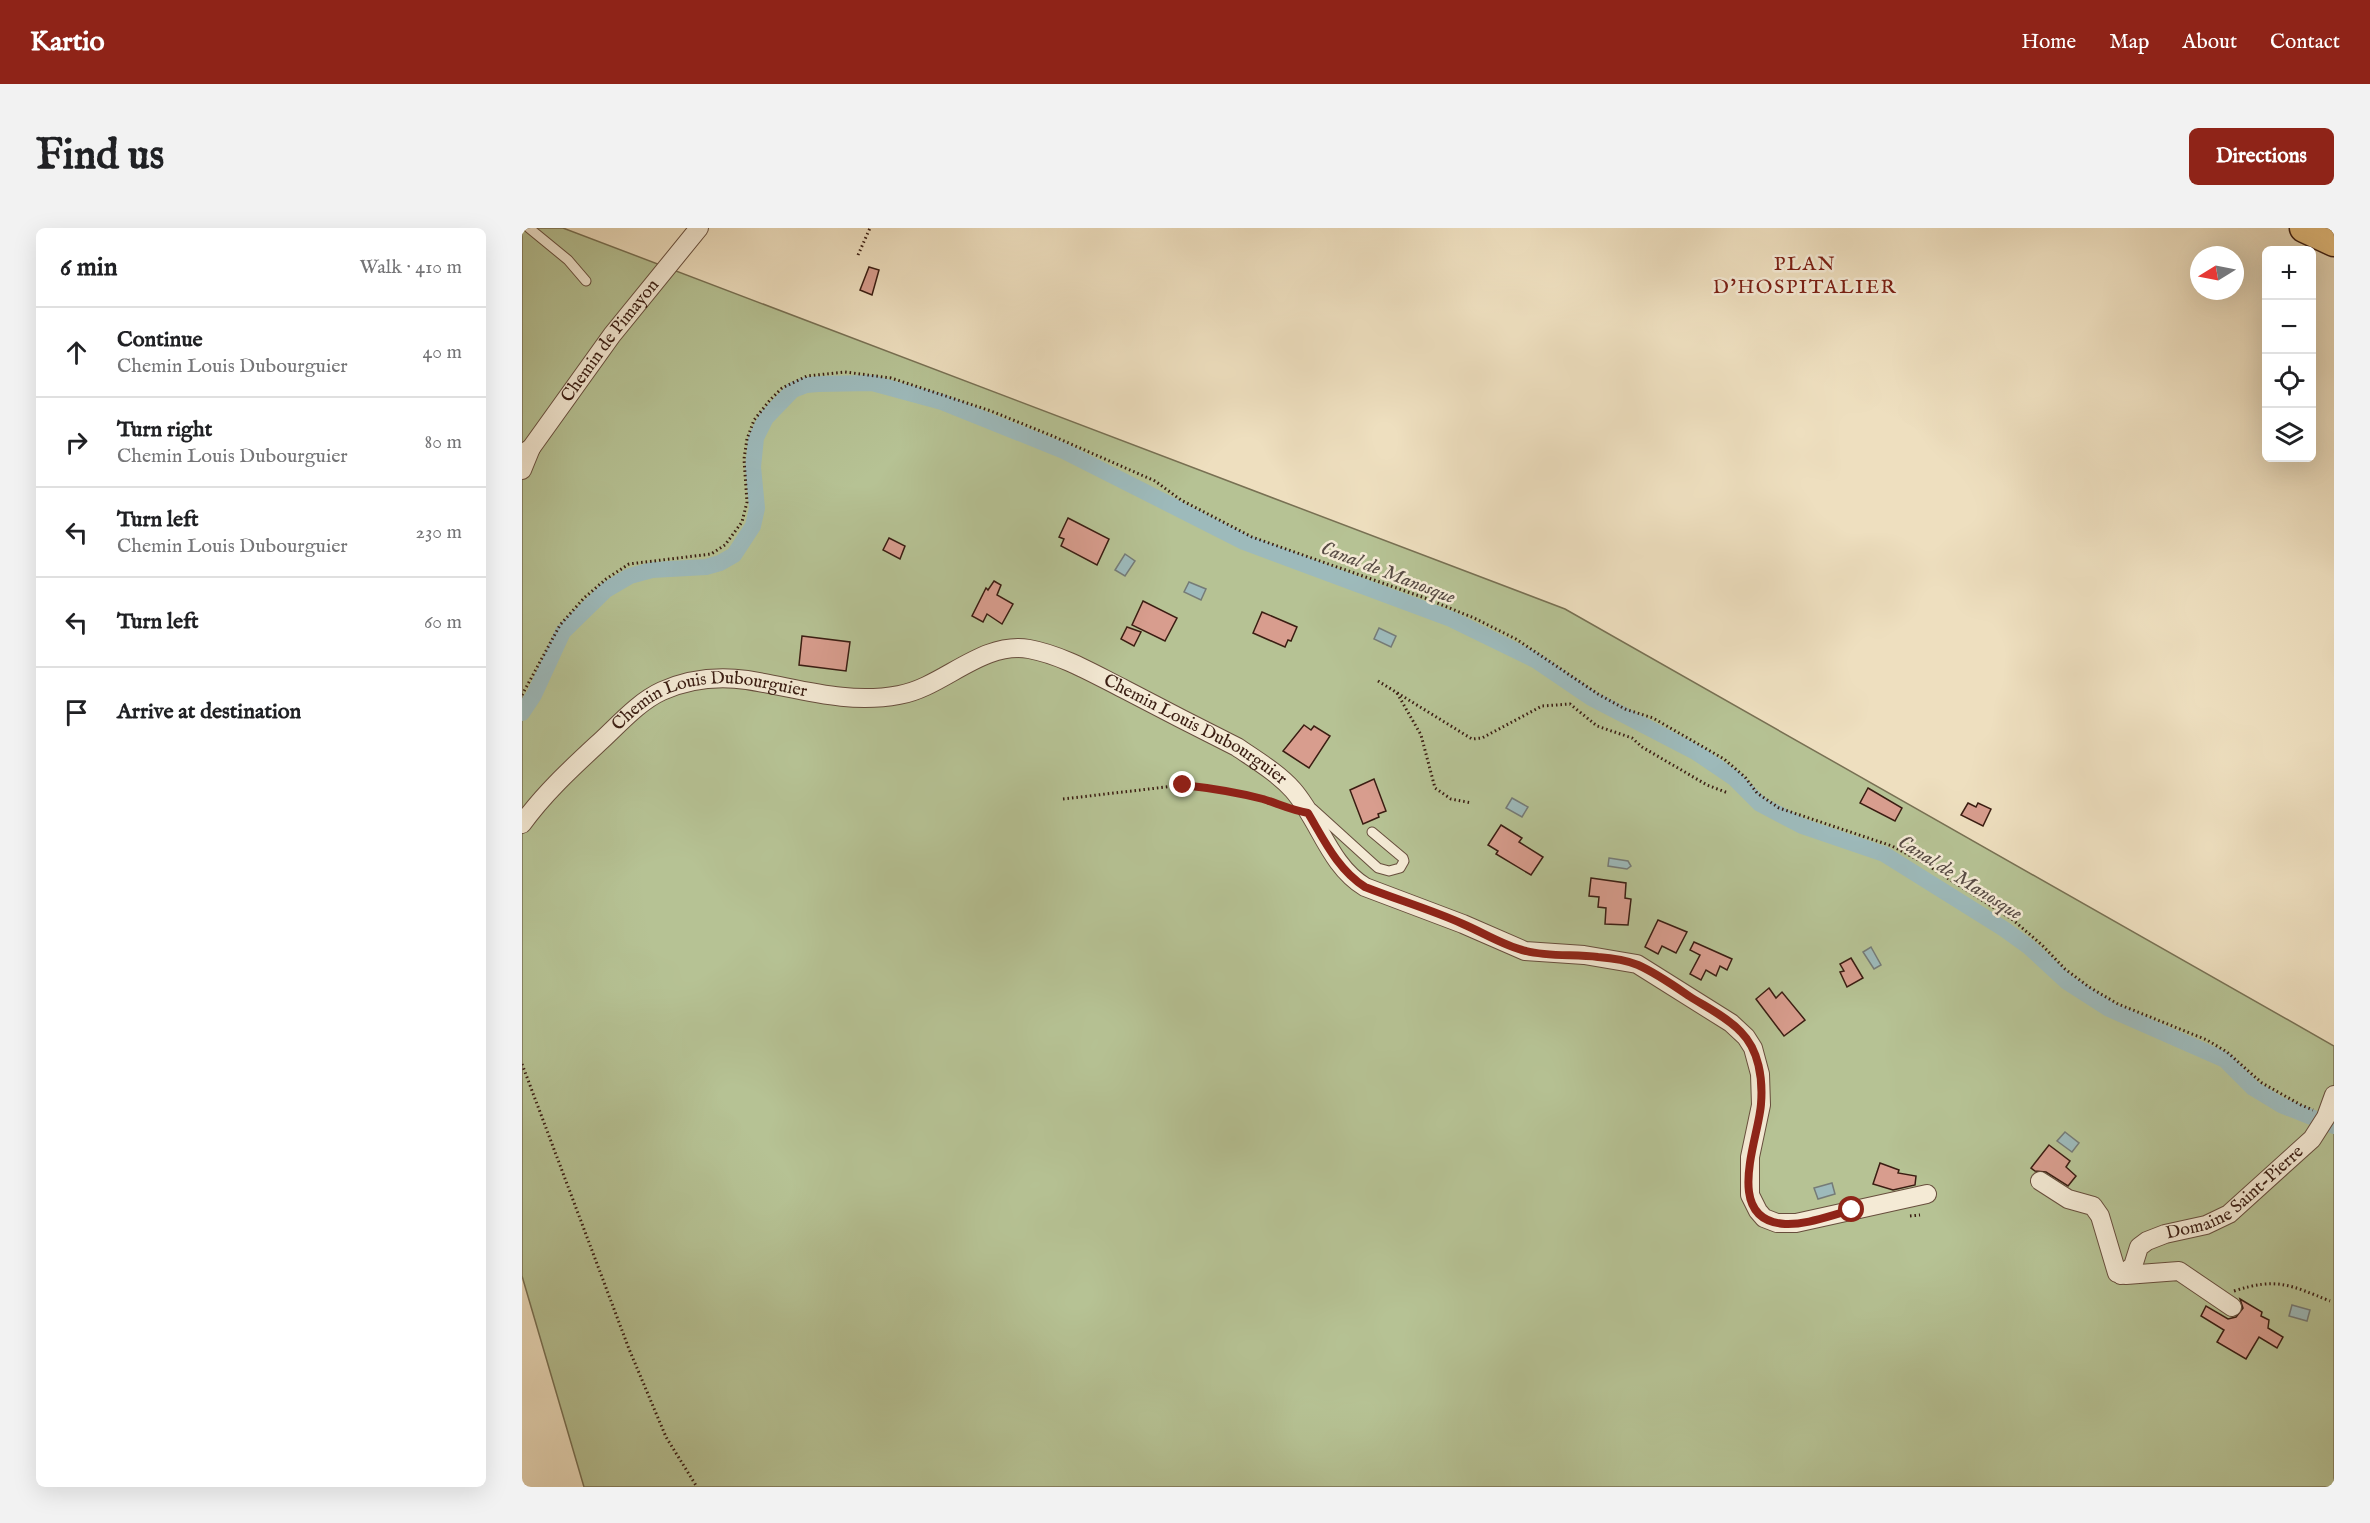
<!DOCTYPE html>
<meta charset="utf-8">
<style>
:root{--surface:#fff;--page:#f2f2f2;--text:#202124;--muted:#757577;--line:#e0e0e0;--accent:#8f2418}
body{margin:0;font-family:"IM FELL English",serif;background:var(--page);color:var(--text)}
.controls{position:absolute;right:18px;top:18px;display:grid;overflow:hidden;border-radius:9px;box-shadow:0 6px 24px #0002}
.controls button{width:54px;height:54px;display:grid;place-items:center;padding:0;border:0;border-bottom:2px solid var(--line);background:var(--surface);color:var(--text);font:30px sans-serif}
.compass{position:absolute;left:1668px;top:18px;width:54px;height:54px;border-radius:50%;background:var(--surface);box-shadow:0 6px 24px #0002;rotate:260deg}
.stop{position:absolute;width:18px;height:18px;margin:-14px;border:4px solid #8f2418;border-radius:50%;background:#fff}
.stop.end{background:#8f2418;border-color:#fff;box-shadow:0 2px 6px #0008}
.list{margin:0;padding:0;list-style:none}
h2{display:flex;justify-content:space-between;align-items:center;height:78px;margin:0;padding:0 24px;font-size:26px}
h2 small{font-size:20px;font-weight:400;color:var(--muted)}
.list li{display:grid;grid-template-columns:39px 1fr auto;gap:18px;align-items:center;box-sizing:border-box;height:90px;padding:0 24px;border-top:2px solid var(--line)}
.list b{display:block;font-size:22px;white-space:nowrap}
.list p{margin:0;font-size:20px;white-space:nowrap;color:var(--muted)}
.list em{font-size:20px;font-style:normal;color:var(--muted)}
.icon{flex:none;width:33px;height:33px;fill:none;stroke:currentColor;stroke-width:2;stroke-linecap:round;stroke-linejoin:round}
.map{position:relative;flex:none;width:1812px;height:1259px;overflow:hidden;border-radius:9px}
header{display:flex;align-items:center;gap:36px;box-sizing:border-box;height:84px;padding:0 30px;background:var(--accent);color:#fff}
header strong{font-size:28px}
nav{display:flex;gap:33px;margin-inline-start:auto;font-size:21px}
.intro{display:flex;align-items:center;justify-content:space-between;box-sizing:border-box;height:144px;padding:0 36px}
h1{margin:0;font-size:42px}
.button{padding:15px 27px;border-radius:9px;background:var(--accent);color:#fff;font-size:21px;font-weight:700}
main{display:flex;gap:36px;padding:0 36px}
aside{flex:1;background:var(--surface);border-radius:9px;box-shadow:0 6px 24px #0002}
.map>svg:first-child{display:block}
.green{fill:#b6c294;stroke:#787053;stroke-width:1.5}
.water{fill:#9dbabb;stroke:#757b77;stroke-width:1.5}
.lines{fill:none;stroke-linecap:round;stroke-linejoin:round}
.canal{stroke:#9dbabb;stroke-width:16}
.building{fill:#d89d8e;stroke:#3a1d12;stroke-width:1.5}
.service-casing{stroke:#674e3d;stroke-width:11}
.minor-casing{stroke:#674e3d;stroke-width:20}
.primary-casing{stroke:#3a1d12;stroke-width:31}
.path{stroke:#3a1d12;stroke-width:3;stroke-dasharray:1.5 3;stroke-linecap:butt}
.service{stroke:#f4ead5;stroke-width:9}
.minor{stroke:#f4ead5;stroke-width:18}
.primary{stroke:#e7c080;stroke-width:28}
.route{stroke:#8f2418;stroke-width:8}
.labels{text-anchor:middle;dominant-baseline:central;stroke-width:5;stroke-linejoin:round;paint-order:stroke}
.street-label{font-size:18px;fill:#3a1d12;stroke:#f4ead5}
.neighbourhood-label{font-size:20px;letter-spacing:1.5px;fill:#7a1f14;stroke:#f4ead5}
.water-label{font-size:20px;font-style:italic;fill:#584c45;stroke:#f4ead5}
</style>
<header>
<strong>Kartio</strong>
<nav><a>Home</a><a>Map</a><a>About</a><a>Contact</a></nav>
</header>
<div class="intro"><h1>Find us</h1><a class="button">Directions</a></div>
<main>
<aside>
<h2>6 min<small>Walk · 410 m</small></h2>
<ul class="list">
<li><svg class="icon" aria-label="ahead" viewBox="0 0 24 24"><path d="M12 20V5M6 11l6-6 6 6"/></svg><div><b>Continue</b><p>Chemin Louis Dubourguier</p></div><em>40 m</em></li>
<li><svg class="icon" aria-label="right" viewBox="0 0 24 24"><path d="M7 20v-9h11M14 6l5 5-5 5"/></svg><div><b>Turn right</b><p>Chemin Louis Dubourguier</p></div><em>80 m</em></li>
<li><svg class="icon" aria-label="left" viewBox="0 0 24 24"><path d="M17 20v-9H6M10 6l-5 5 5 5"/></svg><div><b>Turn left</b><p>Chemin Louis Dubourguier</p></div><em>230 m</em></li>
<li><svg class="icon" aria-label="left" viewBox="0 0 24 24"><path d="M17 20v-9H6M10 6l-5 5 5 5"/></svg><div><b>Turn left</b></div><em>60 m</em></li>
<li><svg class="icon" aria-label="arrive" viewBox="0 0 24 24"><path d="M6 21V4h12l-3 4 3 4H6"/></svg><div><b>Arrive at destination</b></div></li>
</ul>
</aside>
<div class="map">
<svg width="1812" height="1259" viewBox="0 0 1812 1259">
<rect width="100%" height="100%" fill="#eedfbf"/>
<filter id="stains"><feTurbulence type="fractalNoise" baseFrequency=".00333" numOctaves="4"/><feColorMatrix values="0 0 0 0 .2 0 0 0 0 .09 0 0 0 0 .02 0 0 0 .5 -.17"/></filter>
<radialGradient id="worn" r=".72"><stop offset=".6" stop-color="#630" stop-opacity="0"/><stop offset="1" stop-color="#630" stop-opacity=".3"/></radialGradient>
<path class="green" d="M0 0H41L1043 381 1812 818V1259H62L0 1048Z"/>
<g class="water">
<path d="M603 326 613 333 603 348 593 342Z"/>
<path d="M667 354 684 361 679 372 662 364Z"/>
<path d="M857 400 874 408 869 419 852 411Z"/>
<path d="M990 570 1006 579 1000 589 984 580Z"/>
<path d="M1087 630 1106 633 1109 638 1105 641 1086 638Z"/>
<path d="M1349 719 1359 737 1352 741 1341 724Z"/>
<path d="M1543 904 1557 915 1550 924 1535 913Z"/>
<path d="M1310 955 1313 966 1296 971 1292 960Z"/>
<path d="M1770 1077 1788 1082 1785 1093 1767 1088Z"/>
</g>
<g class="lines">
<path class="canal" d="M0 485 12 467 41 404 84 362 108 348 130 342 184 339 198 335 212 327 231 298 235 280 231 239 234 210 244 190 271 162 284 157 296 156 350 155 420 174 542 223 722 314 929 391 1013 432 1069 470 1175 525 1212 550 1238 576 1280 598 1362 626 1482 701 1507 719 1545 754 1587 781 1703 832 1731 860 1759 877 1812 898"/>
</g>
<g class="building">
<path d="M347 39 357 42 350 67 338 62Z"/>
<path d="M546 290 587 311 575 337 539 318 542 311 537 309Z"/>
<path d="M367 310 383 318 378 331 361 322Z"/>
<path d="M472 353 479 357 475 367 491 376 480 396 465 386 461 394 450 388 464 360 466 362Z"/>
<path d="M621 373 655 390 643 413 610 397Z"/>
<path d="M740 384 775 399 769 413 766 412 763 419 731 405Z"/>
<path d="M605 399 619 404 612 418 599 411Z"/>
<path d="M280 408 328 414 324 443 277 437Z"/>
<path d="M782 497 789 502 792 498 808 508 787 540 761 523Z"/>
<path d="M852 551 864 583 856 586 857 589 841 596 828 562Z"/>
<path d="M1346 560 1380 580 1373 593 1338 575Z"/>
<path d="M1446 575 1454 579 1456 575 1469 581 1461 598 1439 587Z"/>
<path d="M979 597 1000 610 997 614 1021 629 1009 647 974 626 976 623 966 617Z"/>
<path d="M1069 650 1104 655 1103 670 1109 671 1106 697 1083 696 1084 680 1076 679 1077 669 1067 668Z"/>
<path d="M1136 692 1165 704 1154 725 1140 718 1136 726 1123 719Z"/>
<path d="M1172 714 1210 731 1205 742 1198 738 1194 748 1184 742 1179 752 1168 746 1178 727 1168 722Z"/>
<path d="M1329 730 1341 750 1325 759 1318 744 1322 743 1318 736Z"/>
<path d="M1247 760 1254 770 1260 764 1283 792 1262 808 1234 771Z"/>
<path d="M1527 917 1548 933 1544 939 1554 948 1546 958 1524 944 1513 943 1509 940Z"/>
<path d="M1358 935 1377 942 1376 945 1394 948 1393 957 1371 962 1351 956Z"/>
<path d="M1718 1071 1740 1084 1739 1088 1747 1092 1746 1100 1761 1109 1755 1120 1737 1109 1724 1131 1695 1114 1702 1102 1679 1088 1684 1078 1706 1091 1714 1089 1721 1080Z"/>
</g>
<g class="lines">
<defs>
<g id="service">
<path d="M7 0 46 32 64 53"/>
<path d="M791 581 856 640 867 643 878 640 882 633 881 630 850 604"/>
</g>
<g id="minor">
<path id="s1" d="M0 226 9 220 90 107 177 0"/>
<path d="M0 242 9 220"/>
<path id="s2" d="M0 596C23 564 52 538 81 511 99 494 118 473 140 463 167 451 196 448 225 452 276 460 324 477 377 467 422 459 459 413 507 421 540 427 572 446 602 461 640 481 677 500 715 519 734 532 756 545 771 562 798 593 807 637 843 659L941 696 1003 723 1062 727 1115 736 1209 795 1224 809 1231 820 1238 846 1239 877 1228 929V967L1236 983 1242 990 1255 995H1274L1405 966"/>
<path d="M1518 953 1546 971 1571 978 1578 988 1595 1045 1604 1047 1657 1043 1710 1079"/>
<path id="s3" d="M1599 1047 1611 1038 1617 1019 1625 1013 1643 1006 1684 997 1707 986 1790 911 1804 889 1812 867"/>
</g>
<path id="primary" d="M1782 0 1812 14"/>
</defs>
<use href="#service" class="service-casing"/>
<use href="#minor" class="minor-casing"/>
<use href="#primary" class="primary-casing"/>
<g class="path">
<path d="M336 27 348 0"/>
<path d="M856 453 950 511 960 510 1020 478 1048 476 1075 498 1110 510 1120 519 1185 557 1206 565"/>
<path d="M875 465 899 507 913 560 929 571 950 575"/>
<path d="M0 467 38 397 62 370 84 351 107 336 189 326 203 317 220 294 225 274 222 231 225 211 232 192 248 172 260 160 285 148 323 144 369 150 469 183 533 209 633 253 659 272 730 309 903 370 952 390 994 411 1076 466 1103 481 1131 490 1202 531 1223 549 1235 565 1257 580 1370 618 1402 635 1491 692 1520 717 1543 741 1567 759 1596 776 1685 812 1705 824 1740 855 1779 877 1791 882"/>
<path d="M541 571 661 557 720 566 764 581"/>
<path d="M0 836 107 1121 144 1209 175 1259"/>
<path d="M1388 988 1398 987"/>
<path d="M1712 1063C1755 1049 1768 1057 1808 1073"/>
</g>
<use href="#service" class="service"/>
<use href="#minor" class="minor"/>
<use href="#primary" class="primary"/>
</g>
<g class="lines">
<path class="route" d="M661 557C688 560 714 564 741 571 757 576 769 582 786 585 802 612 816 642 843 659 876 672 910 682 941 696 962 705 982 718 1004 723 1027 729 1053 726 1076 729 1090 730 1104 732 1116 737 1134 745 1151 757 1167 768 1184 779 1205 789 1219 804 1237 822 1241 851 1239 876 1237 910 1200 992 1263 996 1285 997 1309 987 1330 982"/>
</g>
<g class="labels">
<g class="street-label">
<text stroke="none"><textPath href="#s1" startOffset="144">Chemin de Pimayon</textPath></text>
<text stroke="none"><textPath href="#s2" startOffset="238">Chemin Louis Dubourguier</textPath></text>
<text stroke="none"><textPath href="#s2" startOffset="760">Chemin Louis Dubourguier</textPath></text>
<text stroke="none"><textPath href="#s3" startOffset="147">Domaine Saint-Pierre</textPath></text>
</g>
<g class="neighbourhood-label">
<text x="1283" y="36">PLAN<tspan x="1283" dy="23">D'HOSPITALIER</tspan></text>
</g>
<g class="water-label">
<text transform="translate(866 345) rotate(21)">Canal de Manosque</text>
<text transform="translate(1438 650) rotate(32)">Canal de Manosque</text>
</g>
</g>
<rect width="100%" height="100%" filter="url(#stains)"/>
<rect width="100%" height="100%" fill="url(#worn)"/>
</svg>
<div class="controls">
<button>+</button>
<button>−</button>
<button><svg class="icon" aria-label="locate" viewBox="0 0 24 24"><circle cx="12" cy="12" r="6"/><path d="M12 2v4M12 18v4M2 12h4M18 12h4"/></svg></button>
<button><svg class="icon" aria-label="layers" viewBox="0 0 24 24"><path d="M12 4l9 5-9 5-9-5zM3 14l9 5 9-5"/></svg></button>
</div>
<svg class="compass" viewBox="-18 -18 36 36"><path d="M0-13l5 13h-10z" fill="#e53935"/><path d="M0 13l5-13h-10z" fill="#757577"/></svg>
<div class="stop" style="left:1330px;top:982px"></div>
<div class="stop end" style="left:661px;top:557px"></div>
</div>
</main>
